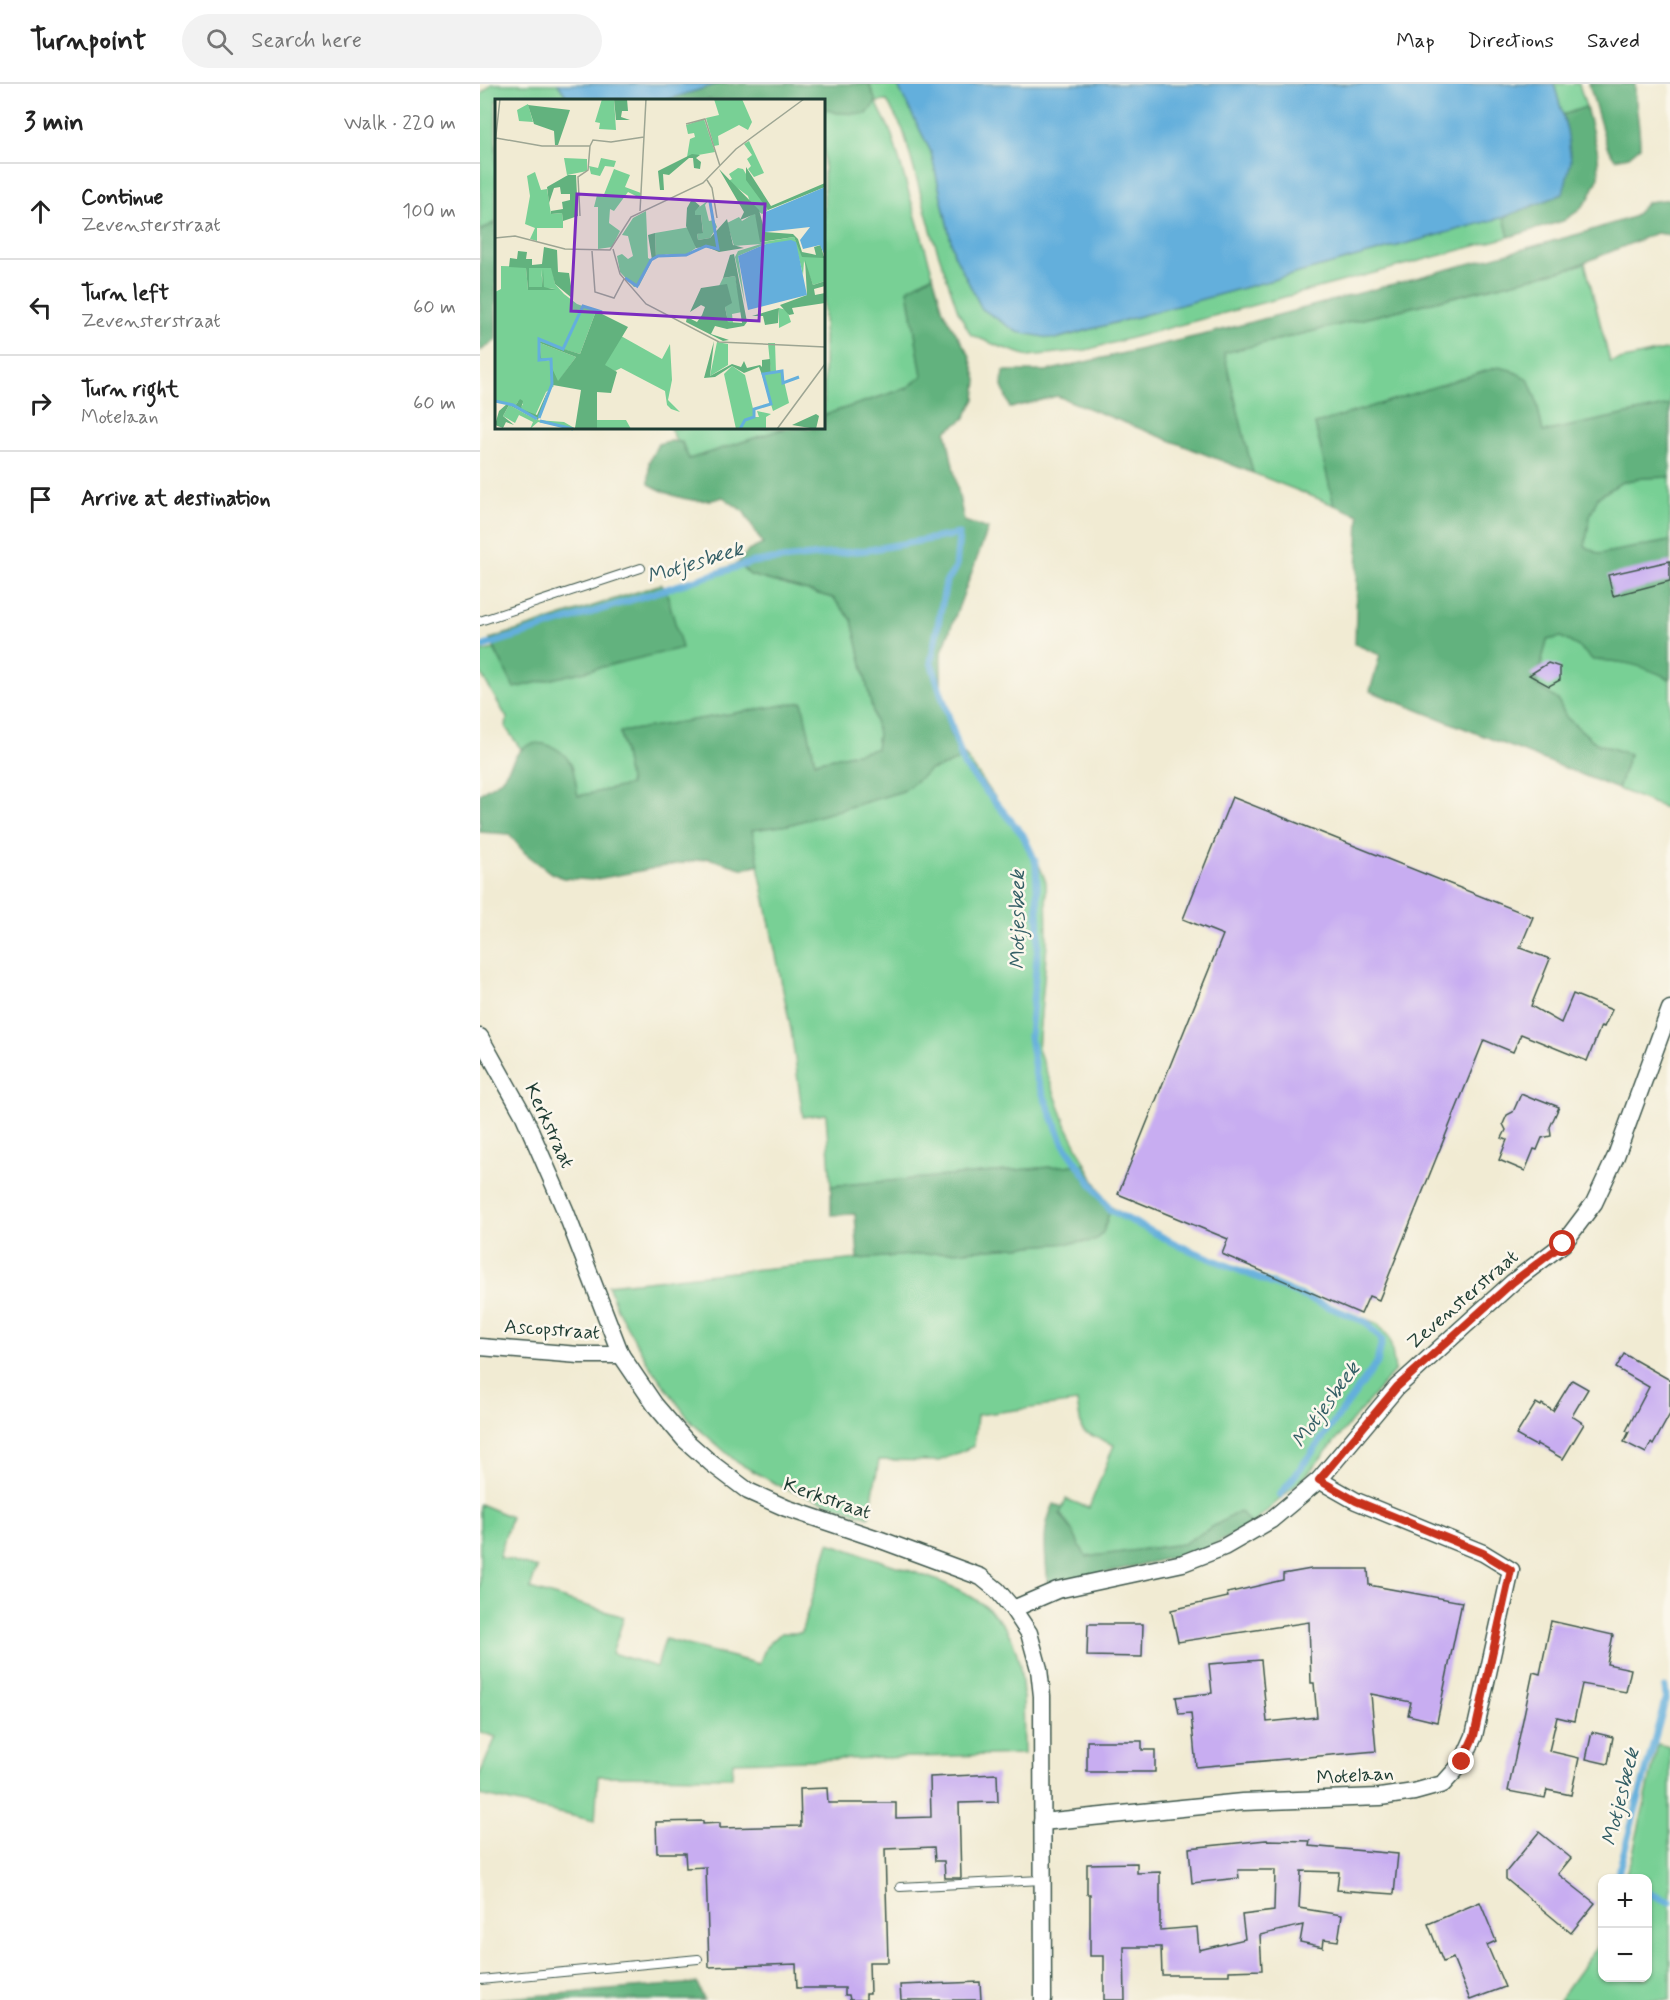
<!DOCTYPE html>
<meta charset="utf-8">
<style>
:root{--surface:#fff;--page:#f2f2f2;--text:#222;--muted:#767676;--line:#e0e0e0}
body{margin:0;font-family:Mynerve,sans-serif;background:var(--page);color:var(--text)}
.controls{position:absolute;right:18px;bottom:18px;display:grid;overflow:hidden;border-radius:12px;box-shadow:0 2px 4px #0004}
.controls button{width:54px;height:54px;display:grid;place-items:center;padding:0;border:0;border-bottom:2px solid var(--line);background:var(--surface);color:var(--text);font:30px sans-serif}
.stop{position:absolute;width:18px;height:18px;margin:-14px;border:4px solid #c8321e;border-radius:50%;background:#fff}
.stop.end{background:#c8321e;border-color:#fff;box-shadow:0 2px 6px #0008}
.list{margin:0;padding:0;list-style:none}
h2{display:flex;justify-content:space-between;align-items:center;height:78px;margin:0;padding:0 24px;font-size:26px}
h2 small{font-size:20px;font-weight:400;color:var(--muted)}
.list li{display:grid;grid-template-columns:39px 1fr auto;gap:18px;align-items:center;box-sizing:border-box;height:96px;padding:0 24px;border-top:2px solid var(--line)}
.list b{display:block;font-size:22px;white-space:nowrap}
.list p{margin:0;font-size:20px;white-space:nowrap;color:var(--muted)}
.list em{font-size:20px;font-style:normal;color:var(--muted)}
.icon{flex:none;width:33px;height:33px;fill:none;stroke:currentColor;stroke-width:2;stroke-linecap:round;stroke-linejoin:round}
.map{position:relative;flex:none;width:1190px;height:1916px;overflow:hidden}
header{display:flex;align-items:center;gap:36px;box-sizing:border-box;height:84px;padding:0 30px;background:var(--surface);border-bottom:2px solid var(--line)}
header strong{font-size:28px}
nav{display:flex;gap:33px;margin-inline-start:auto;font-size:21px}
.search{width:420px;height:54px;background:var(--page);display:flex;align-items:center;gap:15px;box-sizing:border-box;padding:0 21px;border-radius:33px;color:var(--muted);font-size:22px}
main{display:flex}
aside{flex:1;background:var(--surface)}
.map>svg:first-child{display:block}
.green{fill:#78d095;stroke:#4c8664;stroke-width:1.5}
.forest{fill:#62b27e;stroke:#407859;stroke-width:1.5}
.water{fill:#64afdc;stroke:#427688;stroke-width:1.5}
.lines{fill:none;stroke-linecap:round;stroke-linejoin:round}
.stream{stroke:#64afdc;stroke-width:7}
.building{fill:#c8adf1}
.service-casing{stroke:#3e574c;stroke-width:10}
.minor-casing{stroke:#3e574c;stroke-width:19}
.service{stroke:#fff;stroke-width:8}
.minor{stroke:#fff;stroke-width:16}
.route{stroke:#c8321e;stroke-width:8}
.labels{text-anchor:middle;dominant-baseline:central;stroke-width:5;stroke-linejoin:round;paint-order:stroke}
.street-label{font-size:20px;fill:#1f3d34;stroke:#fbf7ec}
.water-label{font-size:21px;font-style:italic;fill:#345f66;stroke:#fbf7ec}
.inset-river{fill:none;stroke:#64afdc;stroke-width:3}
.inset-road{fill:none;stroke:#9da593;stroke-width:1.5}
.view{fill:#7b2cbf;fill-opacity:0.15;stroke:#7b2cbf;stroke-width:3}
.inset-edge{fill:none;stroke:#1f3d34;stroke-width:3}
</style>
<header>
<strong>Turnpoint</strong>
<div class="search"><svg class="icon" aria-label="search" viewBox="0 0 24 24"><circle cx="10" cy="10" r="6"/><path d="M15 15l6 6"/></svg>Search here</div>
<nav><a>Map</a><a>Directions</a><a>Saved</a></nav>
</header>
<main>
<aside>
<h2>3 min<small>Walk · 220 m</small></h2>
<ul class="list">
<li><svg class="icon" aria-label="ahead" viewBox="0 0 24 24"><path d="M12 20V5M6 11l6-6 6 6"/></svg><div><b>Continue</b><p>Zevensterstraat</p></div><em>100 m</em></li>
<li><svg class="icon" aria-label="left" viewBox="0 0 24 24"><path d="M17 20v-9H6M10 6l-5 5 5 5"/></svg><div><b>Turn left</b><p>Zevensterstraat</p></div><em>60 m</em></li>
<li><svg class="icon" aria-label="right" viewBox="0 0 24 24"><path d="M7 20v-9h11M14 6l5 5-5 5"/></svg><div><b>Turn right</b><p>Motelaan</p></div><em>60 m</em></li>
<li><svg class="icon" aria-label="arrive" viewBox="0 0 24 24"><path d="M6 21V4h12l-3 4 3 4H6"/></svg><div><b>Arrive at destination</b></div></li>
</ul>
</aside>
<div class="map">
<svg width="1190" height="1916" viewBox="0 0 1190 1916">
<rect width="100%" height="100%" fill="#fbf7ec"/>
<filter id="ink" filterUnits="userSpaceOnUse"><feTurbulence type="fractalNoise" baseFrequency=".0167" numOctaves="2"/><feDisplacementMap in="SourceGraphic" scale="12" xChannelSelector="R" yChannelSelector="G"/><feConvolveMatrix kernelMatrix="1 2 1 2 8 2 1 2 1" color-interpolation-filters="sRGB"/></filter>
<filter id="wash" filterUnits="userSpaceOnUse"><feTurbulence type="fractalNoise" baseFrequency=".008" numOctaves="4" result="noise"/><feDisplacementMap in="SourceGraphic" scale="24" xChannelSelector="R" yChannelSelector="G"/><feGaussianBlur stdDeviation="1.35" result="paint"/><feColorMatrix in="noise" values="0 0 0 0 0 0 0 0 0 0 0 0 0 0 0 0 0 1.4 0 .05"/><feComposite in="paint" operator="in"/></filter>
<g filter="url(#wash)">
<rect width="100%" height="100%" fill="#f1ebd3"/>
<g class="green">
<path d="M12 0H78L89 16H16V138L0 147V11Z"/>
<path d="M389 0H417L451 68 474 170 502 225 576 255 1024 133 1029 153 606 266 548 272 518 262 491 251 478 227 453 153 423 46 407 17 396 18 411 48 453 191 428 206 442 292 427 304 344 331V25L358 29 396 18Z"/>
<path d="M1074 0H1099L1106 23 1083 31Z"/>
<path d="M1105 179 1130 278 1190 265V321L1063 348 1056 315 1048 295 835 340 854 421 773 389 743 269 1091 184Z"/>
<path d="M190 344H306L209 375 202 358H197Z"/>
<path d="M1190 393V457L1119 470 1105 462 1110 432 1118 413 1142 398 1162 394Z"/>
<path d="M258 479 270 491 353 514 372 536 398 650 396 665 335 678 322 618 140 648 150 701 98 712C96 702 95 688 90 679 79 661 59 654 41 665L26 644 27 634 0 588V568L14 565 35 604 201 564 186 506Z"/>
<path d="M1081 553 1099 563 1113 576C1146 577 1161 581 1190 595V726L1138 705 1149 670 1116 659 1086 633 1078 616 1056 601 1067 556Z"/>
<path d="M486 673 553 766 566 798 567 860 558 965 587 1043 606 1080 351 1102 346 1030 323 1033 311 946 271 746 308 741 423 707 450 686 464 682Z"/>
<path d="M631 1123 677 1150 774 1191 898 1240 910 1254 915 1286 824 1394 771 1441 760 1427 703 1460 606 1473 591 1445 580 1429 586 1415 609 1424 634 1361 602 1347 597 1318 497 1331 494 1362 459 1377 399 1376 389 1433 304 1404 258 1379 212 1339 169 1281 137 1225 128 1201 378 1175 614 1157 623 1148Z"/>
<path d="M0 1420 31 1433 19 1473 57 1484 50 1505 144 1533 132 1569 177 1583 185 1555 279 1580 286 1563 301 1549H321L349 1459C373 1467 396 1475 419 1483 467 1499 525 1517 538 1573 545 1601 543 1640 544 1670L253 1678 252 1693 118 1692 115 1737 0 1711V1690L16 1653 0 1648Z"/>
<path d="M1178 1660 1190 1663V1916H1079L1119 1860 1122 1851V1894H1168V1794H1144L1152 1773Z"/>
</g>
<g class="forest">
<path d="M238 0H389L396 18 387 30 358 29 344 25V16H186Z"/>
<path d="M1109 0H1155C1155 22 1160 41 1160 63L1149 72 1135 75 1127 63Z"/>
<path d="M1106 23 1118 69 1119 93 1108 116 1098 127 1083 137 1029 153 1024 133 1083 110 1087 46 1083 31Z"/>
<path d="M1190 115V151L1176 149 1091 184 744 269 773 389 577 312 530 324 522 302 523 287H566L731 249 1099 150 1153 133 1168 118Z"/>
<path d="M16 138V256L0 267V147Z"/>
<path d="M453 191 463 226 471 241 489 270 497 296 495 315 484 335 466 347 484 437 508 445 461 570V607L471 652 486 673 464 682 450 686 423 707 308 741 272 746 279 780 264 785 228 774 112 796 83 794 71 789 45 769 29 750 0 748V710C6 704 13 702 19 697 28 690 32 675 40 667 55 651 82 663 91 680 95 689 96 702 98 712L150 701 140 648 322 618 335 678 396 665 398 650 372 536 353 514 270 491 258 479 268 467 283 460 264 428 243 413C218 422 192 413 169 400V378L178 360 190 357 201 358 209 375 306 344H344V331L427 304 442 292 428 205Z"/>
<path d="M1018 283 1031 286 1048 295 1056 315 1063 348 1190 321V393L1162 394 1142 398 1118 413 1110 432 1105 462 1119 470 1190 457V595C1161 581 1146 577 1113 576L1099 563 1081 553 1067 556 1056 601 1078 616 1086 633 1116 659 1149 670 1138 705 890 607 900 571 875 560 879 431 854 421 835 340Z"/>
<path d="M181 500 186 506 202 564 34 604 10 555Z"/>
<path d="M606 1080 613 1095 631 1123 623 1148 615 1157 378 1175 375 1130 351 1131V1102Z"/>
<path d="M574 1420 583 1423 580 1430 591 1445 606 1473 703 1460 760 1427 771 1441 725 1466 568 1502C566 1474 560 1445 574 1420Z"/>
<path d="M217 1899 224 1916H0Z"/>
</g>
<g class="water">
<path d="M78 0H238L186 16H89Z"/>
<path d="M417 0H1074L1087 46 1091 77 1083 110 1024 133 575 255 537 248 502 225 474 170 451 68Z"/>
</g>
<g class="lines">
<g class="stream">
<path d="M4 562 273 478 388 466 479 450 476 484 466 498 451 578 484 681 543 751 556 779 559 849 550 952 556 993 583 1059 630 1126 700 1162 886 1238 902 1256 897 1279 831 1370 800 1411"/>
<path d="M1137 1794 1186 1613 1185 1604"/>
<path d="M1168 1809 1190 1818"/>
</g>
</g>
<g id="blocks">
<g class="building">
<path d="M1190 477V497L1133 512 1128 491Z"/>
<path d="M1068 579 1080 583V596L1069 602 1049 591Z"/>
<path d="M752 713 1053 833 1040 864 1070 875 1051 922 1081 939 1093 910 1132 926 1124 943 1121 942 1107 977 1041 950 1033 968 1004 956 899 1216 889 1212 881 1230 742 1170 748 1155 638 1110 743 851 703 835Z"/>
<path d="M1041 1010 1055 1016 1056 1014 1079 1023 1070 1043 1071 1052 1062 1054 1057 1066 1054 1065 1045 1087 1019 1076 1027 1056 1022 1054 1026 1046 1023 1040 1027 1031 1033 1028Z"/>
<path d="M1144 1270 1190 1296V1330L1173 1361 1171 1359 1166 1369 1144 1358 1149 1348 1146 1347 1169 1303 1136 1284Z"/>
<path d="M1092 1296 1108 1305 1092 1332 1104 1340 1083 1375 1057 1360 1056 1362 1036 1351 1056 1319 1061 1322 1062 1320 1073 1327Z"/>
<path d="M831 1485H888L889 1501 982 1518 957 1638 928 1631 931 1618 891 1610 896 1667 716 1683 711 1629 699 1630 696 1613 732 1609 729 1580 781 1576 787 1638 837 1633 834 1599H831L829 1538 698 1558 691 1526 748 1513 747 1509 803 1496V1490Z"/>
<path d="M1071 1537 1133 1551 1127 1580 1151 1585 1146 1608 1102 1600 1094 1637 1077 1633 1069 1667 1099 1674 1091 1711 1067 1706 1065 1714 1028 1707 1053 1588 1060 1590Z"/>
<path d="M608 1540H663L662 1573 607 1572Z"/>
<path d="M1112 1648 1133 1653 1128 1680 1106 1675Z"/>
<path d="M607 1657H662V1666H675V1688H607Z"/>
<path d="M517 1690 518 1718 479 1719 481 1794H465L464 1777H455L454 1763 405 1765 408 1878H389L390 1910H386V1916H370L369 1911H365V1904H317L316 1880 229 1883 226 1783 206 1784 205 1769H177L176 1738 223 1737V1740L240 1739V1744L321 1742 320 1705 347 1704 348 1719H416V1734L451 1733 450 1693Z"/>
<path d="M1059 1748 1091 1774 1078 1790 1115 1819 1091 1849 1026 1795V1788Z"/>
<path d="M786 1756 830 1757 829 1762 918 1770 914 1810 857 1806 859 1788 821 1787 819 1824 862 1831 858 1857 844 1855 843 1863 820 1858 823 1841 780 1851 782 1886 749 1887V1891H682L681 1863H644L645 1916H624V1872H610V1810H607V1780L657 1779V1789L680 1788V1846L717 1843 719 1866 765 1855 762 1831 794 1827 795 1786H758L759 1794 712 1799 709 1764Z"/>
<path d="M1000 1818 1016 1857 1007 1861 1025 1903 990 1916 973 1874 963 1878 948 1840Z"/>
<path d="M500 1898 501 1916H421L420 1901Z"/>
</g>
</g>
</g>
<g filter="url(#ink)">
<use href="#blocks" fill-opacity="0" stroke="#3e574c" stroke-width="1.5"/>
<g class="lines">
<defs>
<g id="service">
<path d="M0 537 161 484"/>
<path d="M420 1803 562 1796"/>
<path d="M0 1896 218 1875"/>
</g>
<g id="minor">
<path d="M0 953 44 1032 85 1126 141 1271 175 1321 205 1356 231 1379 268 1407 306 1424 401 1456 501 1493 517 1506 533 1525 549 1549 559 1585 562 1612 563 1916"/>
<path d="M0 1263 99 1271H141"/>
<path d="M533 1525 577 1506 703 1479 744 1463 791 1436 839 1396 917 1303 1033 1198 1083 1160 1114 1119 1136 1072 1190 925"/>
<path d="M562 1738 762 1718 900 1713 934 1708 963 1700 982 1679 994 1652 1031 1486 1003 1469 876 1417 839 1396"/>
</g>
</defs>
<use href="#service" class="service-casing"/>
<use href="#minor" class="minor-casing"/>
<use href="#service" class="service"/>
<use href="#minor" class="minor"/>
</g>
</g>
<g class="lines" filter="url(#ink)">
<path class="route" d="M982 1678 994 1652 1031 1486 1003 1469 876 1417 839 1396 917 1303 1033 1198 1083 1160"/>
</g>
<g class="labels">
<g class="street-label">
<text transform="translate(69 1042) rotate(65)">Kerkstraat</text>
<text transform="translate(983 1216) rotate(-41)">Zevensterstraat</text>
<text transform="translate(72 1246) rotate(4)">Ascopstraat</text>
<text transform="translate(347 1415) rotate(19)">Kerkstraat</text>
<text transform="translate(875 1692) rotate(-4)">Motelaan</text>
</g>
<g class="water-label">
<text transform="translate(215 479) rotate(-17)">Motjesbeek</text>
<text transform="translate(538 836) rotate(-90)">Motjesbeek</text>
<text transform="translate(846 1321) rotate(-54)">Motjesbeek</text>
<text transform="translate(1141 1713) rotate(-76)">Motjesbeek</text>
</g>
</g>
<g transform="translate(15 15)">
<rect width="330" height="330" fill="#f1ebd3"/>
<path d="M107 0H119L121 31 104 30 105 24 100 23ZM219 0H247L257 23 253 31 244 26 223 37 224 46 219 47 211 19 224 16ZM33 5 38 23 24 22 22 11ZM209 20 220 53 192 58 195 40 200 38 199 34 193 35 191 26ZM254 42 269 74 259 78 253 70 256 67 252 60 257 56 249 45ZM69 59 92 60V72L72 76ZM106 59 121 62 119 68 110 67 105 77 96 75 94 67 103 69ZM243 69 248 70 273 111 267 115 256 107 253 97 233 82 237 80 234 75ZM119 70 135 76 130 88 146 94 145 99 133 93 119 112 115 110 114 124 125 132 117 148 103 150V108H99L102 96 108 98ZM40 73 46 91 52 90 56 115 67 114 68 122V129H42V142L35 140 40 129 30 125 35 97 32 77ZM214 101 210 106 214 122 219 121 222 128 215 139 203 141 202 135 208 133 206 116H200V111ZM151 112 153 159 157 161 144 187 139 188 125 173 122 157 127 155 133 160 138 157 133 137 127 136 138 119ZM260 114 268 143 299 138 308 158 330 157V182L318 186 309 162 308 176 300 143 271 145 243 157 250 205 240 158 243 152 266 145 239 147 232 124 244 118 247 122ZM195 128 201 149 189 157 172 155 161 159 160 134ZM6 167 31 168 33 191 60 189H49L46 170 48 188H34V169H57L60 185 69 195 82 205 101 212 85 255 43 243V261L55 262 46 259 45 244 81 258 63 283 58 276 57 265 58 286 59 287 51 293 40 317 25 310 28 305 23 303 20 307 0 301V193L6 190ZM240 177 247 213 237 215 238 224 233 223 230 208 232 186 224 187 228 179ZM284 209 292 211 296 223 284 229ZM126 237 167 260 175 245 177 281 173 301 185 313 176 310 172 306 170 292 126 269 120 272 109 267ZM222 243 233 245V266L215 277ZM273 244H280L281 273H287L294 304 278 312 267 276 276 275ZM237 267 250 276 260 318H264L262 312 276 315 271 318V330H241L229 275ZM14 306 42 321 69 323 81 330 43 323 35 330 38 323 24 316 20 324 8 317ZM102 321H131L136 330H102Z" fill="#78d095"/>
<path d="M119 0H132L133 12H127L126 18 135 21H121ZM33 6 75 11 63 46H60L59 32 39 25ZM197 55 205 56 201 59 206 63 205 70 199 69 198 59H194L174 76 168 75 169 91H165L163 72ZM251 68 276 107 330 84V88L273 111 251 81ZM224 70 264 111 270 133 298 135 303 140 307 153 317 155 321 156 319 148 326 146 329 159 307 158 299 138 265 143 260 115 245 121 249 113ZM73 76H81L83 117 68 122 67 114 56 115V112L68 110 67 103 75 101V95H66L65 88 59 89 54 104 52 88ZM197 100 205 107 200 112V116H206L208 134 202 135 203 141 215 139 232 120 238 146 249 149 224 153 212 148 201 149 191 127 192 109ZM160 134 161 159 157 161 153 136ZM49 148 62 151 63 173 74 174 78 200 60 185 56 169H34V188H47L48 170 49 188 61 191H33L31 169 14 168 15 159 22 160 23 152 32 153 31 160H37V166L47 165ZM239 155 252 223 249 227 232 230 220 227 216 235 234 241 228 242 191 223 192 218 202 223 207 216 210 208 206 206 195 213 206 189 232 185 237 204 230 208 233 223 247 224 240 177 228 179 235 156ZM310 161 318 186 330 182V187L319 190 320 196 330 194V204L297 209 299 215 294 216 285 206 312 196ZM284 209 283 224 270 226 268 217H257ZM101 212 133 228 110 266 122 273 116 294 102 293V330H124L80 329 86 291 58 286 55 265 63 282 81 258 45 244 46 259 56 261 43 260V242L85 255ZM219 242 215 277 237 265 246 268 249 262 252 269 265 266 267 268V261L275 260 276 275 267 276 264 268 249 274 237 267 220 278 209 279ZM53 291 43 321 14 306 8 317 19 326 11 323 8 329 0 326 4 312 13 304 20 307 25 300 28 302 26 310 42 316ZM321 315 324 317 321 330 297 326Z" fill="#62b27e"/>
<path d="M330 88V157L325 146 308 150 305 141 315 128 270 133 268 114ZM296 141 301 143 312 196 253 211 243 157 271 145Z" fill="#64afdc"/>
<path class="inset-river" d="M130 179 142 187 156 161 163 157 191 156 211 147 223 150 215 103M0 302 18 306 42 320M44 319 57 285 56 260 44 261V240L68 250 88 207 107 213M45 322 78 330M245 330 250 321 259 318V310L276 305 268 275 287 272 288 284 304 278"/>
<path class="inset-road" d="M191 25 210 20 225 67M1 39 47 47H95L93 71 83 78 85 117M0 45 5 0M95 47 98 41 116 43 149 38M212 81 217 89 222 119M145 112 151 0M0 139 20 137 70 150 115 151 136 118 208 84 241 50 309 0M118 150 125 175 151 205 224 243 330 248M97 152 100 193 119 199 129 180M282 330 330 265"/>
<path class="view" d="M82 95 270 105 264 222 76 212Z"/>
<rect width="330" height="330" class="inset-edge"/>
</g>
</svg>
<div class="controls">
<button>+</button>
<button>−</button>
</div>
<div class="stop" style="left:1083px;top:1160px"></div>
<div class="stop end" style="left:982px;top:1678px"></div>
</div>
</main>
